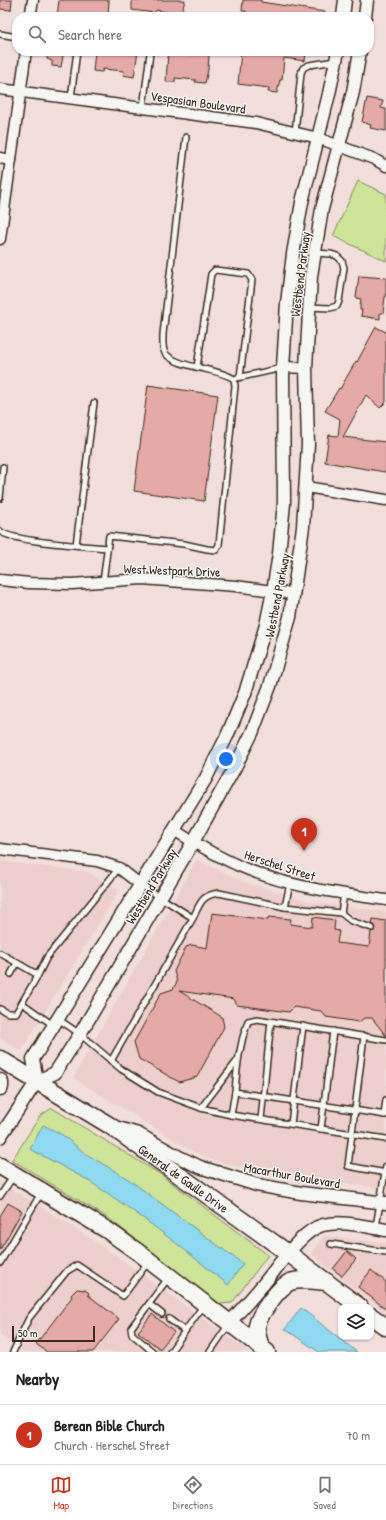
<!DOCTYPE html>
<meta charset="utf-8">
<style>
:root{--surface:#fff;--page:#f6f6f6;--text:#222;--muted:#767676;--line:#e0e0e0;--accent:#c8321e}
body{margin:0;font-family:"Patrick Hand",sans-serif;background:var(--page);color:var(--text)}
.controls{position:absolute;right:12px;bottom:12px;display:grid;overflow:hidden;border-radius:8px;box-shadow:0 1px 3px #0004}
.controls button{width:36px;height:36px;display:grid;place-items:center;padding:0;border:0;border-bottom:1px solid var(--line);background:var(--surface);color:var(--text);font:20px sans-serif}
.scale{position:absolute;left:12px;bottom:10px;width:83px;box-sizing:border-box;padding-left:4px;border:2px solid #3b2a1e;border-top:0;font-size:11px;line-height:14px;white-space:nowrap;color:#3b2a1e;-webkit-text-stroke:3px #f6f6f2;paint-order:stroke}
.you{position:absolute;left:226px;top:759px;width:14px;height:14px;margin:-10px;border:3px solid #fff;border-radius:50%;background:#1a73e8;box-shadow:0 0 0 6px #1a73e833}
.badge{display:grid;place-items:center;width:26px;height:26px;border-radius:50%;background:var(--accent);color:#fff;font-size:13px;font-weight:700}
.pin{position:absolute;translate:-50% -33px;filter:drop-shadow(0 1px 2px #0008)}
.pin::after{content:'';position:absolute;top:21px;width:14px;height:12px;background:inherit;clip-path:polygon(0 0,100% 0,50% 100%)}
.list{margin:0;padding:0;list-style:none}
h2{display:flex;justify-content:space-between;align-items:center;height:52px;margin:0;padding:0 16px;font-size:17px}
h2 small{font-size:13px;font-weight:400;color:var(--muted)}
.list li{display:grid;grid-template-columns:26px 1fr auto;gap:12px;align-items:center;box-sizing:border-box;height:60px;padding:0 16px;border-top:1px solid var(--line)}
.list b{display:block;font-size:15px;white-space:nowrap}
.list p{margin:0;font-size:13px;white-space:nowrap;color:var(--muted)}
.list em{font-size:13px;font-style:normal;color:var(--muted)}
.icon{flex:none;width:22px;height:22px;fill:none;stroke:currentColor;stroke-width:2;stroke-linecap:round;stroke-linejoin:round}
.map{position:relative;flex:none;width:386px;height:1352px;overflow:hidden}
.search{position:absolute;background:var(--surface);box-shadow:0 1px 3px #0004;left:12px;right:12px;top:12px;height:44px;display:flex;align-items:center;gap:10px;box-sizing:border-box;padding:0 14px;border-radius:16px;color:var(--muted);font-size:15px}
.sheet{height:112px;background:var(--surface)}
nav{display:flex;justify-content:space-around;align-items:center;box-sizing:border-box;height:56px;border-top:1px solid var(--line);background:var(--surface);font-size:11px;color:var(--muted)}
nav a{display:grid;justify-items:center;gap:2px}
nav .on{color:var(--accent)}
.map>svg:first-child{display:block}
.built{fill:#edcfcc}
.green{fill:#cee499;stroke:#84875c}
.water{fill:#90daf1;stroke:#6e949d}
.building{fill:#e5aaa7;stroke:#3b2a1e}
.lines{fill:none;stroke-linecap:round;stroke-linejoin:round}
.service-casing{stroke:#3b2a1e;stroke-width:8}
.minor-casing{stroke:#3b2a1e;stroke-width:13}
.tertiary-casing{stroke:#3b2a1e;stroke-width:15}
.primary-casing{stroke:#3b2a1e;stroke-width:19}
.service{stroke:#f6f6f2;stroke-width:5}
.minor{stroke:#f6f6f2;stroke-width:10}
.tertiary{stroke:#f6f6f2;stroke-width:12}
.primary{stroke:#f6f6f2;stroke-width:16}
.labels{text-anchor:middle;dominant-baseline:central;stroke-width:3;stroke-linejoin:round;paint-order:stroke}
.street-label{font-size:13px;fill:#3b2a1e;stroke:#f6f6f2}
</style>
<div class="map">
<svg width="386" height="1352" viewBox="0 0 386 1352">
<rect width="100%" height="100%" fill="#f1dfdc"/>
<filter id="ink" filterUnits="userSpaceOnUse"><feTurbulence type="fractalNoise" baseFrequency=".025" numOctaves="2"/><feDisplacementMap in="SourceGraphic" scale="8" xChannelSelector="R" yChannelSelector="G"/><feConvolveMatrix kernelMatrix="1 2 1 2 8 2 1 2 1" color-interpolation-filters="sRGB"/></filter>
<g filter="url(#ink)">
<g class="built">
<path d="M197 860 244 882 312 902 386 912V1189L242 1168 212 1160 191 1150 73 1078Z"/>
<path d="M0 861 87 872 119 890 21 1051 0 1038Z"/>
<path d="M0 1182 72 1226 122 1260 249 1352H21L0 1335Z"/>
<path d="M324 1236 386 1243V1313L311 1254Z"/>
</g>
<g class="green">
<path d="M358 181 386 194V261L333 236Z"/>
<path d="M52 1108 160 1174 268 1255 232 1303 219 1304 108 1218 12 1160 40 1116Z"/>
</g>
<g class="water">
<path d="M43 1125 61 1134 86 1154 128 1179 243 1264 228 1285C182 1247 135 1210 84 1178 66 1168 48 1159 30 1149Z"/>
<path d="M301 1308 357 1352H319L285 1329Z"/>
</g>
<g class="building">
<path d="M0 0H12L11 10 0 9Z"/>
<path d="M59 0H109L108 17H57Z"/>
<path d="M132 0H185L182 12 179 11 178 14 156 10 155 13 132 10Z"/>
<path d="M243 0H261V2L325 12 324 17H267L245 14 246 11H242Z"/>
<path d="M47 51H64L61 67 52 66V61L47 59Z"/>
<path d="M95 51H138L134 77 123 75 124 71 103 69 102 72 93 71Z"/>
<path d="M241 51H306L305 61 284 58 282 80H280L277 93 268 92 269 88 238 84Z"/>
<path d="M168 53 194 55V53H196L209 54 208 70 205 83 195 82 196 80 175 78V82H166Z"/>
<path d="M367 98 383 101 381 108 386 109V131L370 128 371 125 362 122Z"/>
<path d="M359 276 386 278V297H385L383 313H380V319L361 316 362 310H360V306L361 299 356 298Z"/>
<path d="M376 327 386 332V402L380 408 366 395 343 437 386 442V470L385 472 325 462 329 435 338 436 340 419 325 411 339 388 340 389 356 361 357 362Z"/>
<path d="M148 385 218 395 204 501 134 491Z"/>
<path d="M212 913 268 920 269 917 291 919 290 924 312 927 313 917 335 920 334 930 339 931 337 943 369 947 371 932 374 931 376 929 375 926 372 924 373 919 386 921V1036L372 1018H364L359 1022 326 1017 321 1011 294 1007 289 1012 237 1005 234 999 179 991 222 1017 224 1027 197 1077 179 1082 139 1059 134 1042 161 993 173 989 177 982 174 971 186 947 192 945 207 948Z"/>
<path d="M8 1203 22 1211 0 1250V1216Z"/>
<path d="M347 1251 356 1259 342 1276 333 1269Z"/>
<path d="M371 1270 386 1282V1309L358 1287Z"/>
<path d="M77 1289 85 1290 89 1293 88 1295 119 1319 93 1352H47L36 1344 72 1297 71 1295Z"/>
<path d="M152 1314 174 1332 160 1349 138 1332Z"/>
</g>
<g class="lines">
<defs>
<g id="service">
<path d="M0 34 17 37"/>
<path d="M71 98 77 51"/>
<path d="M143 108 150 53"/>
<path d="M295 133 301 73 303 68 309 65 336 61"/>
<path d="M309 307 330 308 337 306 339 301 344 268 342 261 337 256 331 254 315 253"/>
<path d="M197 367 211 274 215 270 248 274 252 280 240 377"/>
<path d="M237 378 282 368"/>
<path d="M0 498 3 467"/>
<path d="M0 531C11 542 88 546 107 548"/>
<path d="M76 545 94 403"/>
<path d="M103 582 109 536 184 544 207 549 216 550 219 545 235 386 234 379C219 368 176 368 165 353 162 348 163 340 163 334L186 137"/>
<path d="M285 907 290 883"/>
<path d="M341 913 351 921 372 928"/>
<path d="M193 918C200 904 201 895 219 893L285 907 341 913 344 894"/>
<path d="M0 953 38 975 47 957 119 868"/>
<path d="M11 974 17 963"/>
<path d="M22 1003 53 1025"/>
<path d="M0 1009 8 1013H16L38 975"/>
<path d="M58 1019 80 1034 121 1069 158 1092 201 1108 231 1115 386 1139"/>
<path d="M364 1036 348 1166 386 1173"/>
<path d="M386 1040 257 1019 248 1021C239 1046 237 1066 235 1092L386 1115"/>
<path d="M111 1061 193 918 141 885"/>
<path d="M201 1108 237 1061"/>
<path d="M231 1115 235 1092"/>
<path d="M384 1115 386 1100"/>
<path d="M261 1119 271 1021"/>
<path d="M291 1124 303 1026"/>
<path d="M321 1129 333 1031"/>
<path d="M0 1196 13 1177"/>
<path d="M376 1227 386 1166"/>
<path d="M331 1244 386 1252"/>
<path d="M0 1263 41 1193"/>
<path d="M149 1304 162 1314"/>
<path d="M169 1319 185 1331"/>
<path d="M13 1352 29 1318 67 1271 77 1265 123 1296 148 1262"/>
<path d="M153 1352 132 1334 131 1328 169 1277"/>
<path d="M170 1352 203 1306"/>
<path d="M210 1352 229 1324"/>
</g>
<g id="minor">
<path d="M30 17 33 0"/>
<path d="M0 89 256 123 318 138 374 159 386 166"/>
<path d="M0 158 11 160"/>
<path d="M0 239 26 51"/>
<path d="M283 367 306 368"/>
<path d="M306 487 386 500"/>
<path d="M0 580 29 583 72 584 142 579 236 586 294 594"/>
<path d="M174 830C196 844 220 858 244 868 289 887 338 893 386 900"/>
<path d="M0 849 97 861 119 868 141 885"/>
</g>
<g id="tertiary">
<path d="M343 17 345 0"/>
<path d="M365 17 367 0"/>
<path d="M37 1081 33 1059 206 778 227 736 245 693 266 625 273 591 279 554 284 503 283 367 287 303 293 254 302 202 329 94 338 51"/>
<path d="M118 1128 138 1134 181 1158 200 1167 257 1185 301 1193 386 1203"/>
<path d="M0 1137 37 1081 55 1073 80 1034 193 842 235 767 252 733 270 686 290 617 303 527 308 444 306 368 311 276 322 209 353 92 360 51"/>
<path d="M229 1323C240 1311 251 1299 261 1287 276 1270 301 1230 323 1225 343 1220 366 1227 386 1230"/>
</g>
<g id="primary">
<path id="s1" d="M0 1059 109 1125 288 1253 360 1307"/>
<path d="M0 1082V1087"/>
<path d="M0 1166 107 1230 142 1255 267 1352"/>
<path d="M371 1316 386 1327"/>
<path d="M261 1347C259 1340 256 1333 257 1326 259 1314 279 1287 290 1282 301 1278 315 1281 327 1282"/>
</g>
</defs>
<use href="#service" class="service-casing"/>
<use href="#minor" class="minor-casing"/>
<use href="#tertiary" class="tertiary-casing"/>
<use href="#primary" class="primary-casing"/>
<use href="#service" class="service"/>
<use href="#minor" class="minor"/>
<use href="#tertiary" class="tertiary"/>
<use href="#primary" class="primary"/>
</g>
</g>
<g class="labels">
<g class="street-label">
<text transform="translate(198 102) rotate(8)">Vespasian Boulevard</text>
<text transform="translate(300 274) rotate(-83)">Westbend Parkway</text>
<text transform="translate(172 570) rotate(2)">West Westpark Drive</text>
<text transform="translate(277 595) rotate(-79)">Westbend Parkway</text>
<text transform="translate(280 865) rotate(18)">Herschel Street</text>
<text transform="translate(151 886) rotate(-59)">Westbend Parkway</text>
<text transform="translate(292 1175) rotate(10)">Macarthur Boulevard</text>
<text stroke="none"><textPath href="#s1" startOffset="219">General de Gaulle Drive</textPath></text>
</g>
</g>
</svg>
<div class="controls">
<button><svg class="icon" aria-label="layers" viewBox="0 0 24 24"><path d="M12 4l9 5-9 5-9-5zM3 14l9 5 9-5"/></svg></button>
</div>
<div class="scale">50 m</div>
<div class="you"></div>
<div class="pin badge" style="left:304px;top:851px">1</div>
<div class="search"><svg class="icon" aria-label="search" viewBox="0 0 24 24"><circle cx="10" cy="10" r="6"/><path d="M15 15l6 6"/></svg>Search here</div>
</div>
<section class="sheet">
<h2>Nearby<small></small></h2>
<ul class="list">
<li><span class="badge">1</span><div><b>Berean Bible Church</b><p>Church · Herschel Street</p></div><em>70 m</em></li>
</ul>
</section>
<nav>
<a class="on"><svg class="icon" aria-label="map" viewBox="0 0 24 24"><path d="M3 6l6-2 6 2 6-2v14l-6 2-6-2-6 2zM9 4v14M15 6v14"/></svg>Map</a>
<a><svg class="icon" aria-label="directions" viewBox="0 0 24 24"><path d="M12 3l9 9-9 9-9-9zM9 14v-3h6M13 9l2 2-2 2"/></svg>Directions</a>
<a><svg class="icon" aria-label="saved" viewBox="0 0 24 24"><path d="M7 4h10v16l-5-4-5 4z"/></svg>Saved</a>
</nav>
